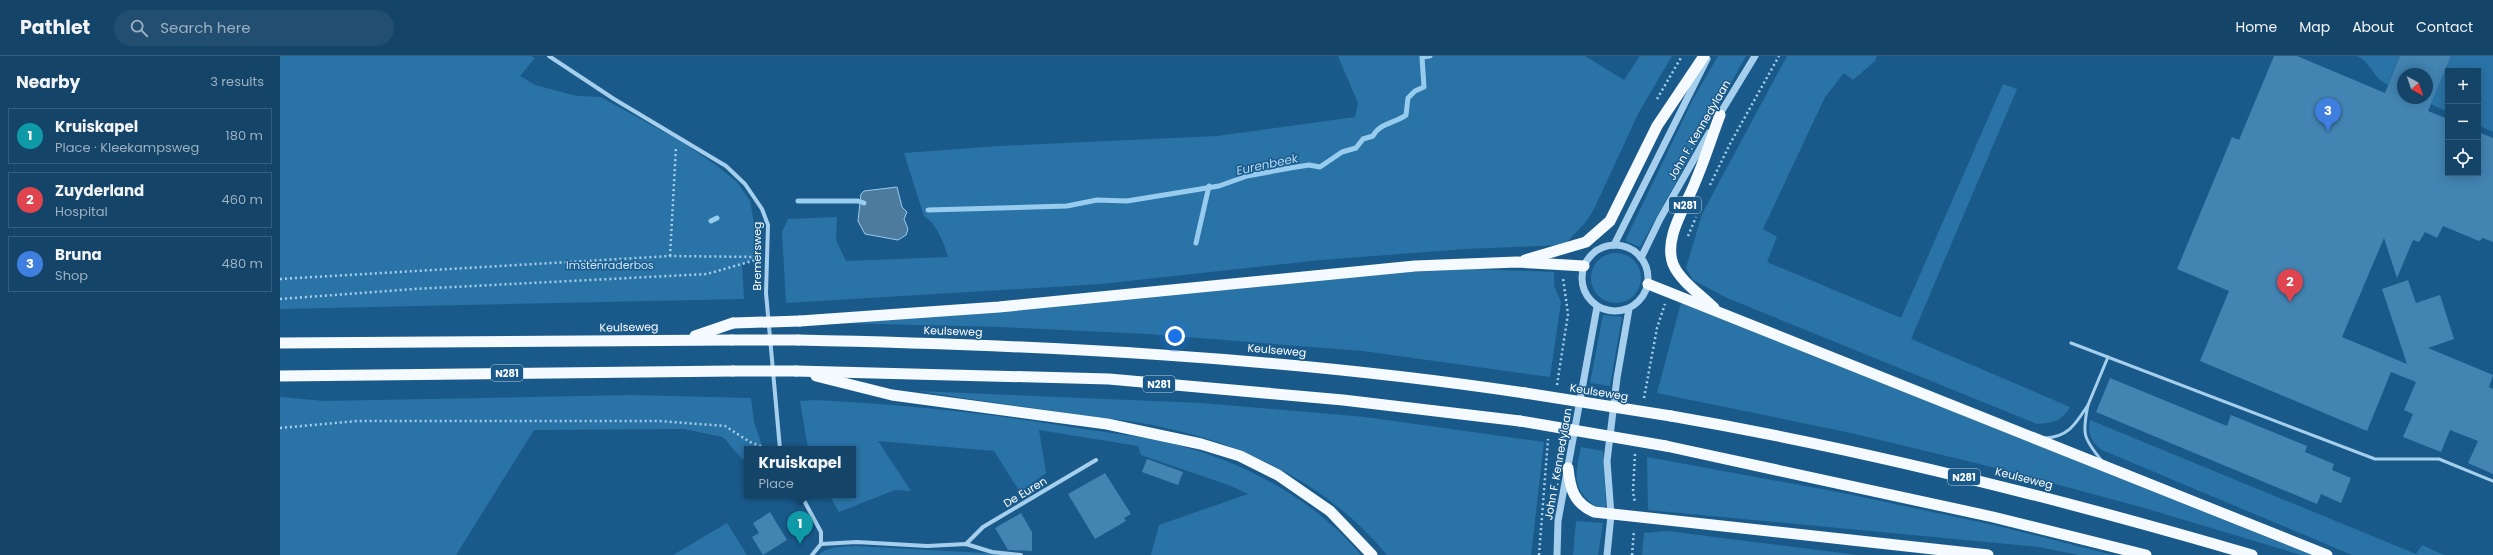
<!DOCTYPE html>
<meta charset="utf-8">
<style>
:root{--surface:#144468;--page:#214e71;--text:#f1f3f6;--muted:#9db0c0;--line:#335c7c;--accent:#ffbc61}
body{margin:0;font-family:Poppins,sans-serif;background:var(--page);color:var(--text)}
.controls{position:absolute;right:12px;top:12px;display:grid;overflow:hidden;border-radius:0px;box-shadow:0 2px 10px #0003}
.controls button{width:36px;height:36px;display:grid;place-items:center;padding:0;border:0;border-bottom:1px solid var(--line);background:var(--surface);color:var(--text);font:20px sans-serif}
.compass{position:absolute;left:2117px;top:12px;width:36px;height:36px;border-radius:50%;background:var(--surface);box-shadow:0 2px 10px #0003;rotate:140deg}
.you{position:absolute;left:895px;top:280px;width:14px;height:14px;margin:-10px;border:3px solid #fff;border-radius:50%;background:#1a73e8;box-shadow:0 0 0 6px #1a73e833}
.badge{display:grid;place-items:center;width:26px;height:26px;border-radius:50%;background:var(--accent);color:#fff;font-size:13px;font-weight:700}
.pin{position:absolute;translate:-50% -33px;filter:drop-shadow(0 1px 2px #0008)}
.pin::after{content:'';position:absolute;top:21px;width:14px;height:12px;background:inherit;clip-path:polygon(0 0,100% 0,50% 100%)}
.popup{position:absolute;left:464px;top:390px;width:112px;height:52px;box-sizing:border-box;display:grid;place-content:center;border-radius:0px;background:var(--surface);filter:drop-shadow(0 1px 3px #0005);font-size:13px;white-space:nowrap;color:var(--muted)}
.popup b{font-size:15px;color:var(--text)}
.popup::after{content:'';position:absolute;left:50%;top:100%;margin-left:-8px;border:8px solid transparent;border-top-color:var(--surface)}
.list{margin:0;padding:0;list-style:none}
h2{display:flex;justify-content:space-between;align-items:center;height:52px;margin:0;padding:0 16px;font-size:17px}
h2 small{font-size:13px;font-weight:400;color:var(--muted)}
.list li{display:grid;grid-template-columns:26px 1fr auto;gap:12px;align-items:center;box-sizing:border-box;height:56px;margin:0 8px 8px;padding:0 8px;border:1px solid var(--line);border-radius:0px}
.list b{display:block;font-size:15px;white-space:nowrap}
.list p{margin:0;font-size:13px;white-space:nowrap;color:var(--muted)}
.list em{font-size:13px;font-style:normal;color:var(--muted)}
.icon{flex:none;width:22px;height:22px;fill:none;stroke:currentColor;stroke-width:2;stroke-linecap:round;stroke-linejoin:round}
.map{position:relative;flex:none;width:2213px;height:499px;overflow:hidden}
header{display:flex;align-items:center;gap:24px;box-sizing:border-box;height:56px;padding:0 20px;background:var(--surface);border-bottom:1px solid var(--line)}
header strong{font-size:19px}
nav{display:flex;gap:22px;margin-inline-start:auto;font-size:14px}
.search{width:280px;height:36px;background:var(--page);display:flex;align-items:center;gap:10px;box-sizing:border-box;padding:0 14px;border-radius:22px;color:var(--muted);font-size:15px}
main{display:flex}
aside{flex:1;background:var(--surface)}
.map>svg:first-child{display:block}
.green{fill:#2a73a7}
.water{fill:#4d7b9e;stroke:#98ccef}
.lines{fill:none;stroke-linecap:round;stroke-linejoin:round}
.stream{stroke:#98ccef;stroke-width:5}
.building{fill:#4384b3;fill-rule:evenodd}
.path{stroke:#a5cfed;stroke-width:2.5;stroke-dasharray:2 3;stroke-linecap:butt}
.service{stroke:#a5cfed;stroke-width:3}
.minor{stroke:#a5cfed;stroke-width:4}
.tertiary{stroke:#a5cfed;stroke-width:7}
.trunk{stroke:#f5faff;stroke-width:11}
.trunk-bridge{stroke:#f5faff;stroke-width:11}
.labels{text-anchor:middle;dominant-baseline:central;stroke-width:3;stroke-linejoin:round;paint-order:stroke}
.shield{fill:#1a5a8b;stroke:#bacedc;stroke-width:1}
.shield-label{font-size:10px;font-weight:bold;fill:#fff}
.street-label{font-size:11px;fill:#fff;stroke:#1a5a8b}
.park-label{font-size:11px;fill:#cbe6f9;stroke:#1a5a8b}
.water-label{font-size:12px;font-style:italic;fill:#b1d9f4;stroke:#1a5a8b}
</style>
<header>
<strong>Pathlet</strong>
<div class="search"><svg class="icon" aria-label="search" viewBox="0 0 24 24"><circle cx="10" cy="10" r="6"/><path d="M15 15l6 6"/></svg>Search here</div>
<nav><a>Home</a><a>Map</a><a>About</a><a>Contact</a></nav>
</header>
<main>
<aside>
<h2>Nearby<small>3 results</small></h2>
<ul class="list">
<li><span class="badge" style="background:#0f9aa8">1</span><div><b>Kruiskapel</b><p>Place · Kleekampsweg</p></div><em>180 m</em></li>
<li><span class="badge" style="background:#e0444e">2</span><div><b>Zuyderland</b><p>Hospital</p></div><em>460 m</em></li>
<li><span class="badge" style="background:#3f7fe0">3</span><div><b>Bruna</b><p>Shop</p></div><em>480 m</em></li>
</ul>
</aside>
<div class="map">
<svg width="2213" height="499" viewBox="0 0 2213 499">
<rect width="100%" height="100%" fill="#1a5a8b"/>
<g class="green">
<path d="M0 0H251L255 2 240 20 255 29 297 40 321 41 400 85 436 109 457 126 470 145 477 184 476 201 462 209 464 243 0 253Z"/>
<path d="M1058 0H1305L1344 24 1360 0H1392L1359 56 1313 155 1305 167 1284 189 1185 193 1041 204 821 228 506 247 502 176 508 163 557 161 556 184 566 205 668 201C664 187 657 168 644 160L624 97 719 90 937 80 1075 61 1078 47Z"/>
<path d="M1438 0H1466L1360 191 1345 185 1413 43Z"/>
<path d="M1507 0H1597L1595 5 1573 24 1564 17 1545 41 1483 173 1497 181 1487 206 1621 262 1723 28 1737 33 1631 283 1790 351C1782 365 1773 367 1757 368L1447 242 1413 224 1406 212 1422 158Z"/>
<path d="M2077 0H2120L2108 29C2092 21 2092 7 2077 0Z"/>
<path d="M2171 0H2213V76L2198 69V15H2168V56L2151 48Z"/>
<circle cx="1336" cy="222" r="25"/>
<path d="M1195 213 1274 216V230L1281 246 1270 321 1083 295 868 278 721 271 556 267 1129 216Z"/>
<path d="M1401 247 2032 499H2021L1861 451 1712 411 1571 377 1377 337Z"/>
<path d="M1323 259 1342 261 1330 330 1310 327Z"/>
<path d="M637 335 922 347 1085 361 1264 386 1251 499H1107C1052 432 970 390 886 372 854 364 820 362 787 357 737 350 687 343 637 335Z"/>
<path d="M352 339 471 342 474 366 483 393H467V403H462L443 381 404 373 254 374 176 499H0V341L44 345Z"/>
<path d="M535 344C617 348 698 356 778 369 818 376 859 379 897 389 965 406 1036 445 1081 499H871L879 469 968 438 951 430 861 399 858 390 759 374 766 417 740 436 714 395 598 385 631 435 615 434 559 456 549 439H573V393H528L520 345Z"/>
<path d="M1810 364 2136 498 2142 489 2164 499H2072L1822 394C1811 386 1807 377 1810 364Z"/>
<path d="M1301 391 1323 395 1326 450 1324 452C1317 452 1313 449 1308 444 1291 428 1297 412 1301 391Z"/>
<path d="M1367 401 1563 437 1718 470 1833 499H1799L1759 491 1368 454Z"/>
<path d="M1296 465 1323 467 1318 499H1293Z"/>
<path d="M447 467 467 499H393Z"/>
<path d="M1387 475 1578 499H1362L1364 477Z"/>
<path d="M574 490 742 499H539C547 490 563 491 574 490Z"/>
</g>
<path class="water" d="M617 131 622 151 627 156 624 163 628 173 626 179 618 184 585 178 578 165 581 138 584 135Z"/>
<g class="lines">
<g class="stream">
<path d="M518 145H578L584 147"/>
<path d="M648 154 787 150 817 144 847 145 939 130 967 120 1010 112 1029 109 1040 111 1062 96 1076 92 1083 83 1093 80C1099 67 1116 67 1126 59L1128 42 1135 35 1144 31 1142 1 1150 0"/>
<path d="M431 165 437 162"/>
<path d="M916 187 929 130"/>
</g>
</g>
<g class="building">
<path d="M1994 0H2017L2105 37 2120 0H2171L2148 55 2168 63V117H2198V76L2213 82V186L2203 182 2199 185 2163 170 2157 182 2145 176 2139 186 2133 184 2117 222 2104 182 2062 281 2127 308 2102 233 2128 224 2136 247 2160 239 2174 283 2148 292 2213 319 2209 331 2213 333V418L2188 407 2198 385 2170 374 2161 396 2123 381 2133 358 2124 354 2136 326 2111 316 2087 375 1920 305 1949 235 1897 213 1952 81 1959 84ZM2123 18H2147V42H2123Z"/>
<path d="M1830 322 1947 370 1951 359 2027 390 2025 396 2054 408 2052 414 2071 422 2061 447 2041 438 2037 448 1816 356Z"/>
<path d="M867 403 903 416 898 429 862 416Z"/>
<path d="M825 417 851 458 844 462 846 465 815 483 788 438Z"/>
<path d="M490 456 507 484 483 499 472 481 479 477 473 467Z"/>
<path d="M741 457 752 476V495L728 494 715 472Z"/>
</g>
<g class="lines">
<g class="path">
<path d="M1377 43 1402 0"/>
<path d="M1430 129 1451 86 1499 0"/>
<path d="M1408 180 1416 161"/>
<path d="M390 200 396 91"/>
<path d="M0 223 390 200 479 201"/>
<path d="M0 243 134 233 427 218 479 203"/>
<path d="M1277 329 1288 258 1283 222"/>
<path d="M1364 342 1377 272 1385 248"/>
<path d="M0 372 77 365H379L445 370 470 386 488 393"/>
<path d="M1355 398 1353 436 1355 447"/>
<path d="M1259 499 1268 383"/>
<path d="M1352 499 1354 474"/>
</g>
<g class="service">
<path d="M1791 287 2095 403H2159L2213 425"/>
<path d="M1808 349 1828 301"/>
<path d="M1765 382C1789 381 1796 367 1808 349 1802 378 1803 382 1822 405"/>
</g>
<g class="minor">
<path d="M269 0 334 43 446 110 465 128 482 153 488 169 486 237 500 393"/>
<path d="M521 439 541 476V488"/>
<path d="M541 488 577 486 647 490 686 488 712 496 741 499"/>
<path d="M686 488 703 471 816 404"/>
<path d="M532 499 541 488"/>
</g>
<g class="tertiary">
<path d="M1438 61 1475 0"/>
<circle cx="1335" cy="222" r="33"/>
<path d="M1334 189 1427 3"/>
<path d="M1361 202 1380 163 1429 77"/>
<path d="M1277 499 1278 465 1317 251"/>
<path d="M1327 499 1331 459 1327 405 1337 322 1349 253"/>
</g>
<g class="trunk">
<path d="M1245 204 1306 186 1330 165 1377 70 1424 0"/>
<path d="M1368 228 2047 499"/>
<path d="M1434 252C1421 239 1400 225 1393 208 1383 181 1407 149 1416 124 1425 103 1432 80 1440 59"/>
<path d="M520 265 719 251 1135 210 1237 206 1304 210"/>
<path d="M415 280 453 267"/>
<path d="M518 284C761 289 1003 301 1245 337"/>
<path d="M0 287 452 284"/>
<path d="M516 315 829 323 1063 344 1240 365"/>
<path d="M0 320 453 315"/>
<path d="M536 320 612 339 827 368 921 388 960 400 998 419 1050 455 1092 499"/>
<path d="M1391 360C1588 394 1781 443 1972 499"/>
<path d="M1386 390 1713 461 1866 499"/>
<path d="M1288 412C1290 433 1294 447 1314 456L1708 499"/>
</g>
<g class="trunk-bridge">
<path d="M453 267 520 265"/>
<path d="M452 284H518"/>
<path d="M453 315H516"/>
<path d="M1245 337 1391 360"/>
<path d="M1240 365 1386 390"/>
</g>
</g>
<g class="labels">
<g class="shield">
<rect x="1389" y="141" width="32" height="16" rx="3"/>
<rect x="211" y="309" width="32" height="16" rx="3"/>
<rect x="863" y="320" width="32" height="16" rx="3"/>
<rect x="1668" y="413" width="32" height="16" rx="3"/>
</g>
<g class="shield-label">
<text x="1405" y="149">N281</text>
<text x="227" y="317">N281</text>
<text x="879" y="328">N281</text>
<text x="1684" y="421">N281</text>
</g>
<g class="street-label">
<text transform="translate(1419 74) rotate(-60)">John F. Kennedylaan</text>
<text transform="translate(477 200) rotate(-90)">Bremersweg</text>
<text transform="translate(349 271) rotate(-1)">Keulseweg</text>
<text transform="translate(673 275) rotate(2)">Keulseweg</text>
<text transform="translate(997 294) rotate(5)">Keulseweg</text>
<text transform="translate(1319 336) rotate(9)">Keulseweg</text>
<text transform="translate(1278 408) rotate(-80)">John F. Kennedylaan</text>
<text transform="translate(1744 422) rotate(14)">Keulseweg</text>
<text transform="translate(745 436) rotate(-31)">De Euren</text>
</g>
<g class="park-label">
<text x="330" y="209">Imstenraderbos</text>
</g>
<g class="water-label">
<text transform="translate(987 108) rotate(-12)">Eurenbeek</text>
</g>
</g>
</svg>
<div class="controls">
<button>+</button>
<button>−</button>
<button><svg class="icon" aria-label="locate" viewBox="0 0 24 24"><circle cx="12" cy="12" r="6"/><path d="M12 2v4M12 18v4M2 12h4M18 12h4"/></svg></button>
</div>
<svg class="compass" viewBox="-18 -18 36 36"><path d="M0-13l5 13h-10z" fill="#e53935"/><path d="M0 13l5-13h-10z" fill="#9db0c0"/></svg>
<div class="you"></div>
<div class="pin badge" style="left:520px;top:488px;background:#0f9aa8">1</div>
<div class="popup"><b>Kruiskapel</b>Place</div>
<div class="pin badge" style="left:2010px;top:246px;background:#e0444e">2</div>
<div class="pin badge" style="left:2048px;top:75px;background:#3f7fe0">3</div>
</div>
</main>
